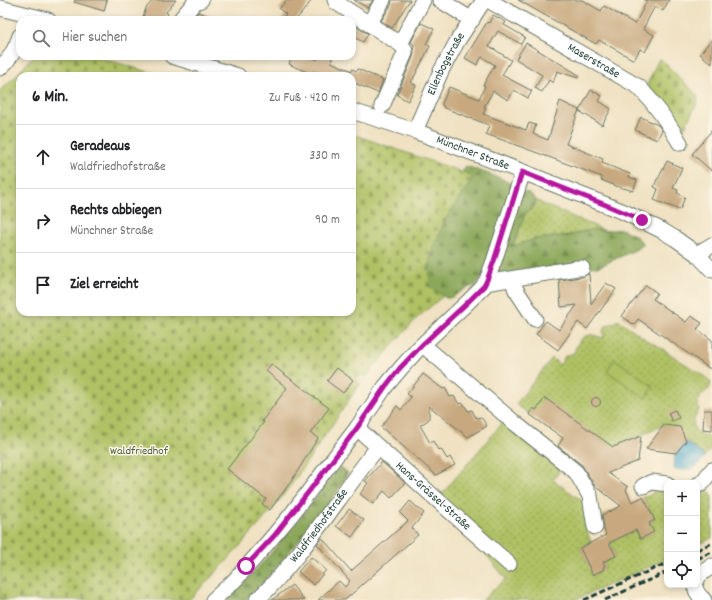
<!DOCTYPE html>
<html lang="de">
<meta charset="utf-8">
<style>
:root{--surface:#fff;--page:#f6f6f6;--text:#202124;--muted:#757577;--line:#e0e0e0}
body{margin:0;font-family:Dekko,sans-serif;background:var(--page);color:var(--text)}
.controls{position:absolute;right:12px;bottom:12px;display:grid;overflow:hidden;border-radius:8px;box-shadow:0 2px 6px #0003}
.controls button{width:36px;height:36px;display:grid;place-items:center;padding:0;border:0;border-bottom:1px solid var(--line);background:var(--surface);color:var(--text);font:20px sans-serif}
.stop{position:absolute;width:12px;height:12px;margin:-9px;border:3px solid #b5179e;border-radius:50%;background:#fff}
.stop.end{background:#b5179e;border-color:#fff;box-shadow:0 1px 4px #0008}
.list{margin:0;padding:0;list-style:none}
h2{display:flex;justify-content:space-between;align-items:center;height:52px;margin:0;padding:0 16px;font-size:17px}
h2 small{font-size:13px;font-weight:400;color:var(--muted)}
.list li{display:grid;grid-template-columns:26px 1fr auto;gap:12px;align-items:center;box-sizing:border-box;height:64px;padding:0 16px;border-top:1px solid var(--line)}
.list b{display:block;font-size:15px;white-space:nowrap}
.list p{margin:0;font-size:13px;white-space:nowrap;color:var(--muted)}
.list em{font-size:13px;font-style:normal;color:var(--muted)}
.icon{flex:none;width:22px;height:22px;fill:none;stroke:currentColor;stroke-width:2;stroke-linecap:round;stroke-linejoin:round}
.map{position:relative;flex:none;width:712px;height:600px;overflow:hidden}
.search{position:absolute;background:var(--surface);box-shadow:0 2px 6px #0003;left:16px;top:16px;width:340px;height:44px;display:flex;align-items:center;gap:10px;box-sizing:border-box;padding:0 14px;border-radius:12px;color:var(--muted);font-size:15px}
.panel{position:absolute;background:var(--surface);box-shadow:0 2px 6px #0003;left:16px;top:72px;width:340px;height:244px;border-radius:12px}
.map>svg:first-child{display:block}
.green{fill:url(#green-dots);stroke:#677f4c}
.forest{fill:url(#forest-firs);stroke:#557247}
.cemetery{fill:url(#cemetery-stones);stroke:#677f4c}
.pitch{fill:#afc164;stroke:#677f4c}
.water{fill:url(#water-waves);stroke:#387481}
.building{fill:#c8a97f}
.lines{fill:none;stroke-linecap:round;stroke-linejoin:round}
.minor-casing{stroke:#687665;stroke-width:17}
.minor{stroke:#fff;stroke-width:15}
.rail{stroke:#1f3d34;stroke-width:3;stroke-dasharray:6 3;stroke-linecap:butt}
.route{stroke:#b5179e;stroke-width:5}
.labels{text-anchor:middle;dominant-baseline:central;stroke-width:3;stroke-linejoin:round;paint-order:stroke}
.street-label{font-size:12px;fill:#1f3d34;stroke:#fcf5e5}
.park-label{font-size:12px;fill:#435e40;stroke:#fcf5e5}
</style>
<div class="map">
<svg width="712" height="600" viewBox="0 0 712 600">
<defs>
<pattern id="green-dots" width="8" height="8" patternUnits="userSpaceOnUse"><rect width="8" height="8" fill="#afc164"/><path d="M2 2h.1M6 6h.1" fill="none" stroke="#8e9e53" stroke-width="1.8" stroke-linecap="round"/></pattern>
<pattern id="forest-firs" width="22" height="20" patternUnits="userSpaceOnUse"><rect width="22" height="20" fill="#8ba75a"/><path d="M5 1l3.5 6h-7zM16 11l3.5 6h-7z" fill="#71894b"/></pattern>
<pattern id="cemetery-stones" width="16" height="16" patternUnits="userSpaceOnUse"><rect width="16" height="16" fill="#afc164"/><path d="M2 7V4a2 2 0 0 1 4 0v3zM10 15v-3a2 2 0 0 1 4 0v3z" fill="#8e9e53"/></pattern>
<pattern id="water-waves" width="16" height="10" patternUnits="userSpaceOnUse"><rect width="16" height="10" fill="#50aace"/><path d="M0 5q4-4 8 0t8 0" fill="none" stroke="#428ca8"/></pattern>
</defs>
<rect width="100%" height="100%" fill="#fcf5e5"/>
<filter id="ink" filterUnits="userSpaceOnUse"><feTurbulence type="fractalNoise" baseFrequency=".025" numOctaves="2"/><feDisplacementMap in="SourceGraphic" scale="8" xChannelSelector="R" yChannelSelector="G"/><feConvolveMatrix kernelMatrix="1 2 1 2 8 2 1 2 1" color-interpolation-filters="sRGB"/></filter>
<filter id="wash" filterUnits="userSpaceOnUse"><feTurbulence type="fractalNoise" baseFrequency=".012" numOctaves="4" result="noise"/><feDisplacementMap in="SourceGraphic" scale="16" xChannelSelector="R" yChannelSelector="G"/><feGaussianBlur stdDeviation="0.9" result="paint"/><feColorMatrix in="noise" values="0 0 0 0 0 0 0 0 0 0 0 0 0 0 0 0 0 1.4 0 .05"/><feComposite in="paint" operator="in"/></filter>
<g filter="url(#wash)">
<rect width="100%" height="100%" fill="#efe1c1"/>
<g class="green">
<path d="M536 200 545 205 606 231H585L572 235 535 239 513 246 526 212C532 209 535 206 536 200Z"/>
<path d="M618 319 648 341 658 346 708 379 711 383 709 389C702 393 695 400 699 410 688 427 694 433 712 438V448L705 456 664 425 607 450 533 408 529 414 516 404 552 358 560 365 565 356 574 353C576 345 581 335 591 335 595 335 599 337 604 338L603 331 606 326 614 323Z"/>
<path d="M503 422 562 468 553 480 584 502C585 516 585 529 591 542L580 548 590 568 593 570 590 572 592 575 604 569 603 567 605 566 603 562 616 556 610 542 636 530 640 539 653 532 649 523 655 520 643 497C653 497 652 490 659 488 660 488 666 489 667 489V559L575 600H482L506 579 485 553 487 552 441 495Z"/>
<path d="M705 488 712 494V538L697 545V498Z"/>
</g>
<g class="forest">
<path d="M466 166 500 178 513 185 484 275 476 285 467 288 452 297 449 298H446L429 286 430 259 436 241 445 220 471 181 468 174 463 172 464 168Z"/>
<path d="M522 192C528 191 532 195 536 200L535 205 532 209 526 212 513 246 535 239 572 235 585 231 594 229 604 231 622 229 633 234 644 244 635 250 598 267 578 266 495 278Z"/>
<path d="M341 467 348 473C339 490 327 505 315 521 293 548 270 575 246 600H227C267 561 302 516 335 472Z"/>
</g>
<g class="cemetery">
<path d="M33 56H94L163 76H20V312H352V134L468 174 472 176 471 181 445 220 436 241 430 259 429 286 443 296 417 318 394 343 366 377 361 374 356 381 360 384 296 478 272 510 225 563 189 600H0V90L15 77Z"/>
<path d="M659 59H661L697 95 698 101 684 129 681 131 648 88V82Z"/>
</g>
<path class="pitch" d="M615 359 653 386 645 398 607 371Z"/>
<path class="water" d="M686 442 705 456C695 470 690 471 674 469L675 453H677Z"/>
<g id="blocks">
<g class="building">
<path d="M75 0H107L104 11 74 2Z"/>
<path d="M153 0H176L166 12 168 14 164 20H142L146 8Z"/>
<path d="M287 0H312L296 20H281L286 14 279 9Z"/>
<path d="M354 0H373L368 8Z"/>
<path d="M392 0H410L392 28 381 21 391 5Z"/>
<path d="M518 0H582L601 11 604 6 635 24 647 1 644 0H669L663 11 655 6 643 29 654 35 645 52 640 49 634 60 599 40 596 44Z"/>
<path d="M198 12 216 18V20H192Z"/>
<path d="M493 15 506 22 504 25 525 37 521 44 498 31 489 46 511 60 502 75 532 91 528 98 514 90 508 100 493 91 484 107H486L483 114 526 130 529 123 536 125 533 134 548 140 560 101 579 110 566 144 603 159 602 163 630 174 629 177 637 180 633 191 624 188V189L601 180 602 177 554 159 486 134 489 125 444 108 442 104 449 87 479 99 485 86 483 85 495 65 482 57 477 65 465 58 487 22 489 23Z"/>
<path d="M421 23 434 29 426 44 430 46 411 83 416 85 408 101 397 95 413 57 414 53 413 47 414 45 411 42Z"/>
<path d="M352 24 368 34 363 42 352 36Z"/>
<path d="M712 39V64L700 54Z"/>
<path d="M526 43 579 75 578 78 557 71 553 83 549 80 542 92 535 88 542 75 516 59Z"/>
<path d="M292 56H307L318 60 320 56H333L331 62 352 71V69L357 71 358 69 383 80 378 93 352 82V76H326L313 71 312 74 295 67 289 64Z"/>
<path d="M591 90 602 96 599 101 611 109 602 125 579 111Z"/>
<path d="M641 117 658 125 662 130 657 140 635 130Z"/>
<path d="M712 130V171L692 154Z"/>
<path d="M667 161 682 168 673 188 678 190 677 193 685 197 680 210 654 200 658 189 654 187 657 179H658Z"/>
<path d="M588 274H589L591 304 606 283 616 289 587 329 578 322 558 350 536 334 546 321 559 330 577 305 561 307 559 280 582 277Z"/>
<path d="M646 285 657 293 653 299 686 322 691 316 702 323 697 329 712 340V370L638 319 634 325 622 316Z"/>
<path d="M271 364 329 408 310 433 318 438 292 480 270 510 262 504 266 499 227 469 264 422 262 421 287 388 266 371Z"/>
<path d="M337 368 353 380 343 393 327 381Z"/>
<path d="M423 374 443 389 445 388 450 397 454 396 459 404 463 403 468 411 472 410 476 418 481 417 487 426 468 437 429 406V419L427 421 420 425 430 443 433 441 438 450 441 449 447 459 450 457 455 465 436 475 381 427 397 406 401 410 411 397 407 394Z"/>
<circle cx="596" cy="402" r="4.5"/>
<path d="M545 398 613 447 641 436 638 461 608 473 628 487 626 490 632 502 643 497 655 520 649 523 654 532 640 539 636 530 609 543 616 556 603 562 605 566 603 567 604 569 593 575 580 548 606 535 604 529 602 515 621 506 594 485 582 465 558 446 563 438 529 414 533 408 536 410Z"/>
<path d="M675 410 679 418 672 421 668 413Z"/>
<path d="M704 410H712V430L703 429Z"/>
<path d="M664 425 680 427 686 441 676 453 646 449Z"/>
<path d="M382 462 405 483 391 498 384 491 373 504 360 494 368 483 365 481Z"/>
<path d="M410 501 424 513 412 528 418 535 345 600H318L339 581 345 587 350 581 317 544 322 538 351 571 408 521 400 513Z"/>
<path d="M349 509 364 520 352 537 336 526Z"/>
<path d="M311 557 326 570 314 585 298 572Z"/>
<path d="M292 585 304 600H272Z"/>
</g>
</g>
</g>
<g filter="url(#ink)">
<use href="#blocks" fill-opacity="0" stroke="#687665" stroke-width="1"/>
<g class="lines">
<defs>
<g id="minor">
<path d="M335 0 337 3 400 44C404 47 405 49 405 53L382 106"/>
<path d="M440 0 472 20"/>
<path id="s1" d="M488 0 639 87C655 104 668 122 680 143"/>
<path d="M0 8 48 20"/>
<path d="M180 20 195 2 201 0"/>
<path d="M369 24 383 0"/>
<path d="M400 44 423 0"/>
<path d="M172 56 238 76"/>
<path d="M0 68C10 59 16 49 20 36"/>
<path id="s2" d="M352 111 415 131 523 172 624 212 661 230 676 239 697 254 712 270"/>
<path id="s3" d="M415 131 441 71 458 40 484 0"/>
<path d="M697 254 712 245"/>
<path d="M512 279 516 290 535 319"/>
<path d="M485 283 577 268H582"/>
<path d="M423 345 516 424 576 472 590 496 595 527"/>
<path id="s4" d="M357 428 509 564"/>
<path d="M697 485 701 484 712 470"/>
<path d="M643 486 652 482 667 484"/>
<path d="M697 580 699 575 712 566"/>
<path d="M695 585C695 592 699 596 704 600"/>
<path d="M213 600 234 581 259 553 291 515 357 428 385 387 401 368 419 348 468 302 484 286 487 280 494 261 523 172"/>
<path id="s5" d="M257 600C303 556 338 497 378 447"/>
</g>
</defs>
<use href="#minor" class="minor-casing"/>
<use href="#minor" class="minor"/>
<g class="rail">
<path d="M697 550 712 543"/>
<path d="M697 559 712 552"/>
<path d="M584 600 667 563"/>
<path d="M605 600 667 572"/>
</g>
</g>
</g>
<g class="lines" filter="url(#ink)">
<path class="route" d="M246 566 274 536 310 490 357 428 385 387 400 368 423 344 468 302 484 286 487 280 494 261 522 172 606 205 642 220"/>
</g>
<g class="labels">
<g class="street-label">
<text stroke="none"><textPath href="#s1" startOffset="122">Maserstraße</textPath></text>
<text stroke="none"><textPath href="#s3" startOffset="74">Ellenbogstraße</textPath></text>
<text stroke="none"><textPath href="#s2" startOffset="128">Münchner Straße</textPath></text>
<text stroke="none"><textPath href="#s4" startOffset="102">Hans-Grässel-Straße</textPath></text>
<text stroke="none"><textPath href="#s5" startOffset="97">Waldfriedhofstraße</textPath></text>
</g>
<g class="park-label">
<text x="139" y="451">Waldfriedhof</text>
</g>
</g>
</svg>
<div class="controls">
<button>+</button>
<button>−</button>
<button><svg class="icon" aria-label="locate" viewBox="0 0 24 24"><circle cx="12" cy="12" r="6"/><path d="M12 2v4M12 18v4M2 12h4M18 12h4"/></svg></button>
</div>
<div class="stop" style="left:246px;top:566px"></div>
<div class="stop end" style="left:642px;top:220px"></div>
<div class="search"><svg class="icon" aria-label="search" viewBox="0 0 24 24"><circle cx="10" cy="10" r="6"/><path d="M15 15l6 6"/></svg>Hier suchen</div>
<section class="panel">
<h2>6 Min.<small>Zu Fuß · 420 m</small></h2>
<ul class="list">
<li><svg class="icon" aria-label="ahead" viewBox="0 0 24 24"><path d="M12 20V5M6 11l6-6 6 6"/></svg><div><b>Geradeaus</b><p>Waldfriedhofstraße</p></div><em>330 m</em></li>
<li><svg class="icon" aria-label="right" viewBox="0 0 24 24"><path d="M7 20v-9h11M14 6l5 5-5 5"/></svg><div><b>Rechts abbiegen</b><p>Münchner Straße</p></div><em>90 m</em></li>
<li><svg class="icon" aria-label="arrive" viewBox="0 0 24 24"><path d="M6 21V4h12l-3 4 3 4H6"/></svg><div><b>Ziel erreicht</b></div></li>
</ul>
</section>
</div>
